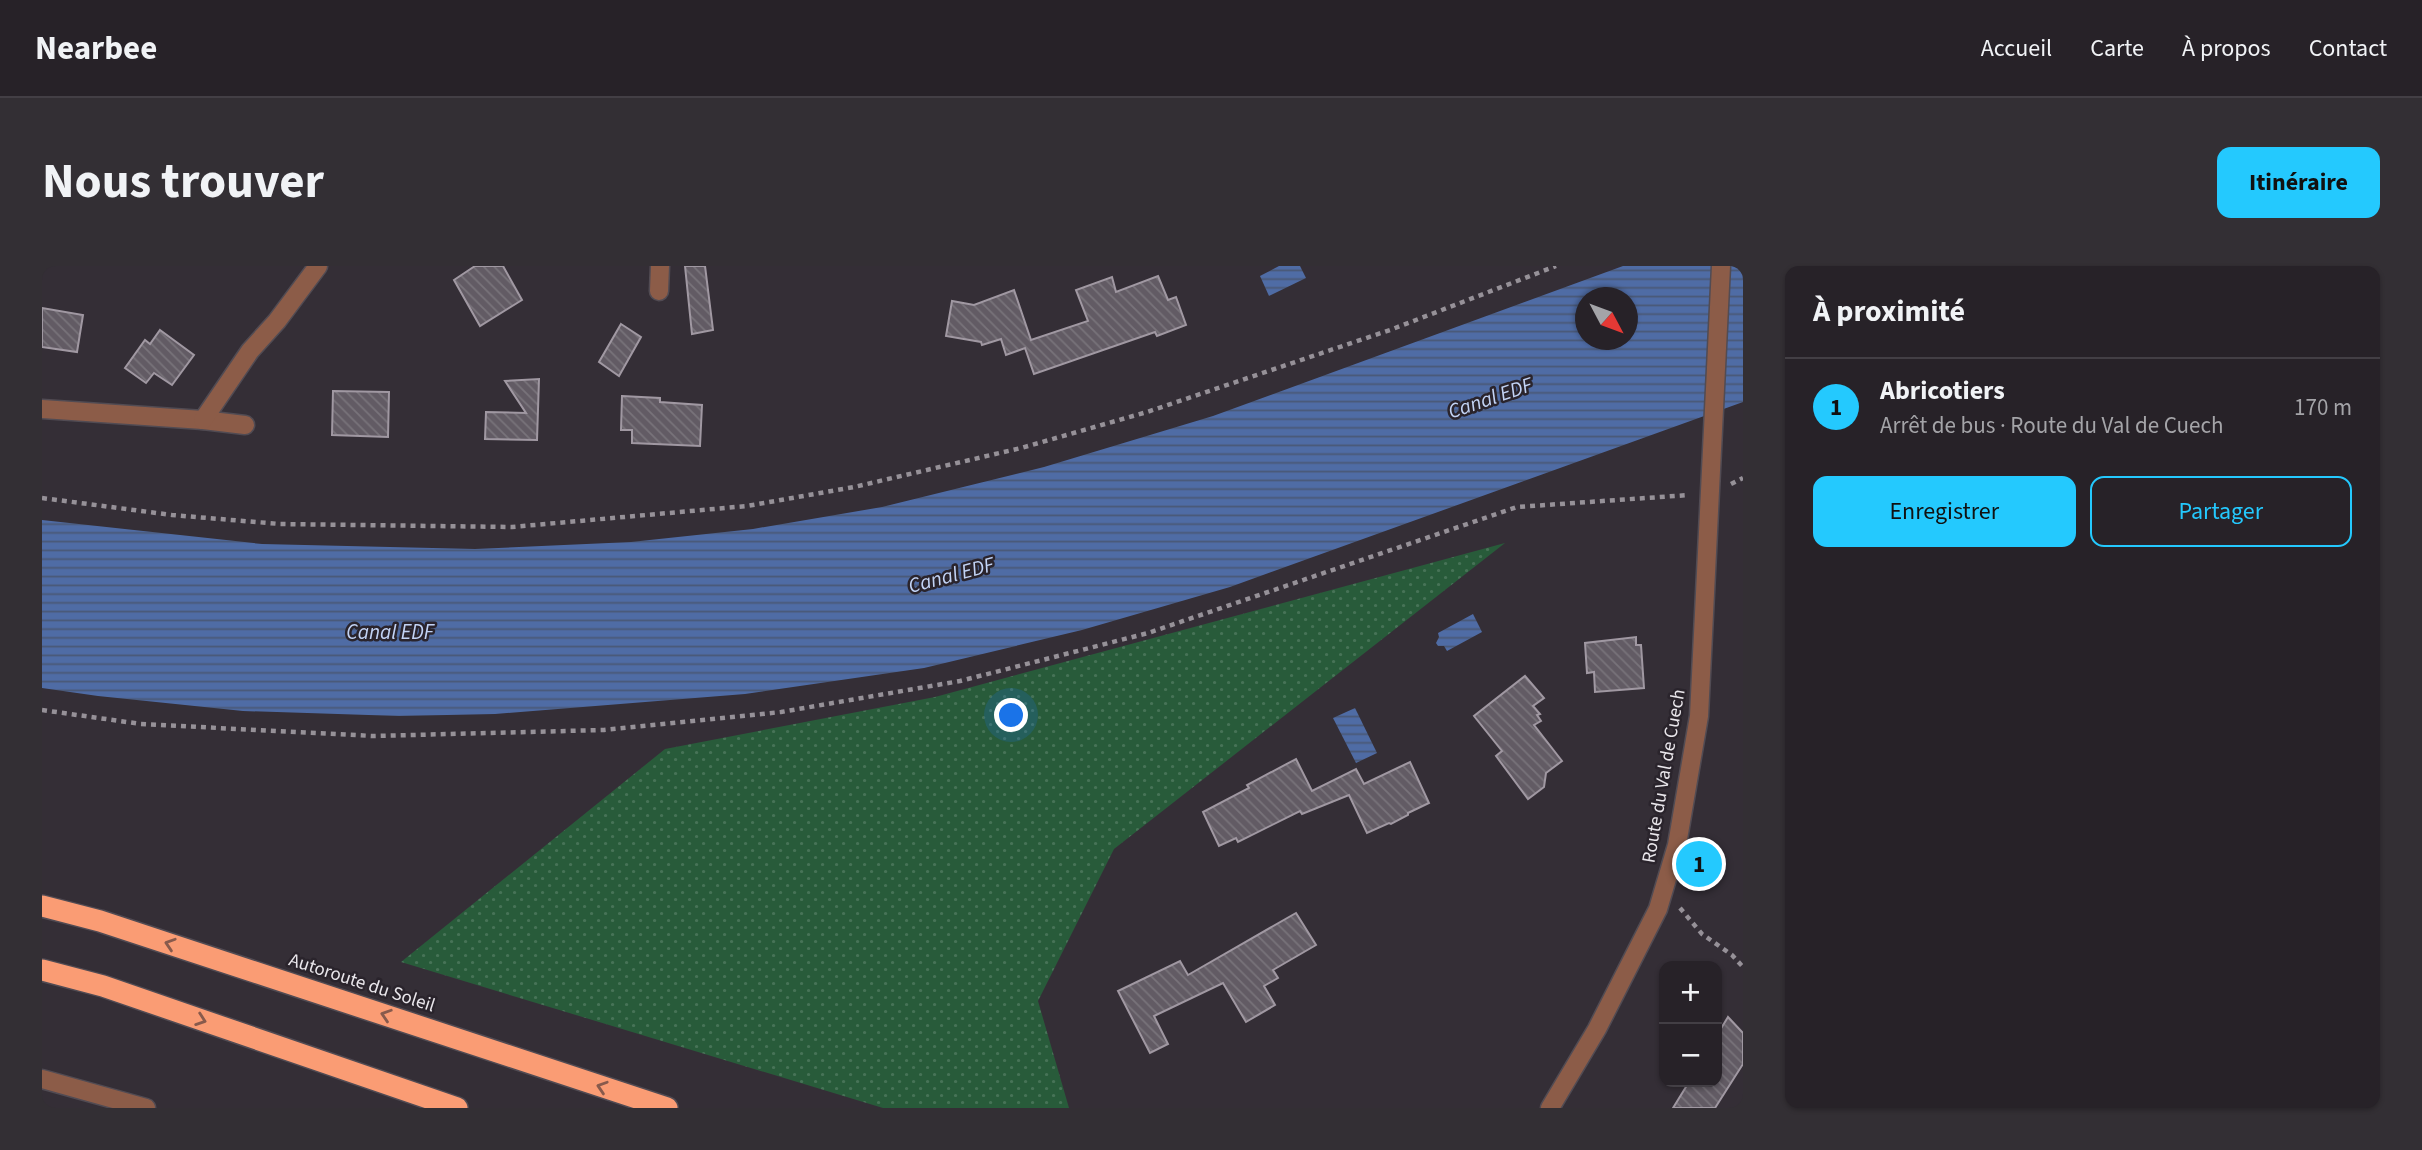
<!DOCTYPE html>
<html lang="fr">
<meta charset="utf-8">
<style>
:root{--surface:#272228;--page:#332f34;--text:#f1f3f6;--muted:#a4a4a8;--line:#433f45;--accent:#24c9fe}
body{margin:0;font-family:"Source Sans 3",sans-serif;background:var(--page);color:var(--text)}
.controls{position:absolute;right:21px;bottom:21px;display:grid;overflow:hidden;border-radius:14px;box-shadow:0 2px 5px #0004}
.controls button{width:63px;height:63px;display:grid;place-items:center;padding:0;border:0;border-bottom:2px solid var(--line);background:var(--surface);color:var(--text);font:35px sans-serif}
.compass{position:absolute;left:1533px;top:21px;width:63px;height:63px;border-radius:50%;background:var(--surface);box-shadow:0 2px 5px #0004;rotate:131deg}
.you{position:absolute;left:970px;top:450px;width:24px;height:24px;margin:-18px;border:5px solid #fff;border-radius:50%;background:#1a73e8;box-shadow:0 0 0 10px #1a73e833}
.badge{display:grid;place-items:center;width:46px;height:46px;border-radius:50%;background:var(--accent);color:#111;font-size:23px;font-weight:700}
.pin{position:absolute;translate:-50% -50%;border:4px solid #fff;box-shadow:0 2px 7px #0006}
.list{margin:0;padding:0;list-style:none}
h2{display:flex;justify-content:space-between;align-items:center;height:91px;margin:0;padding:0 28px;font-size:30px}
h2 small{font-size:23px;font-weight:400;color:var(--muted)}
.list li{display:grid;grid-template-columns:46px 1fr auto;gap:21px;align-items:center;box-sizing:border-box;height:98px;padding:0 28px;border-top:2px solid var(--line)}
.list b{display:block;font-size:26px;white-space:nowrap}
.list p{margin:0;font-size:23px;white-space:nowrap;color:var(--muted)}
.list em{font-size:23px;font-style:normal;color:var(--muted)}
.actions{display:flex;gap:14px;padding:21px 28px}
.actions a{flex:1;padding:16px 0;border:2px solid var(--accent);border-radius:14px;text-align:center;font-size:24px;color:var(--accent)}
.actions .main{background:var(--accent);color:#111}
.map{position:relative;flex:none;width:1701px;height:842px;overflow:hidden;border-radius:14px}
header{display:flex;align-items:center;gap:42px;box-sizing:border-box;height:98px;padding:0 35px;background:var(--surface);border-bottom:2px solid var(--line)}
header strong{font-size:33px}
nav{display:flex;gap:38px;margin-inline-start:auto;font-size:24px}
.intro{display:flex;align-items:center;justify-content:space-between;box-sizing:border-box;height:168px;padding:0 42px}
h1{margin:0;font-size:49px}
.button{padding:18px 32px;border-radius:14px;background:var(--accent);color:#111;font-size:24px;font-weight:700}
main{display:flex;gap:42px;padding:0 42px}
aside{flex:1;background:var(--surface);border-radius:14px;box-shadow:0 2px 5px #0004}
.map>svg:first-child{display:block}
.grass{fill:url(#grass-dots)}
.water{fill:url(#water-rules);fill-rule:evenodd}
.building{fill:url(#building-back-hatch);stroke:#a098a2;stroke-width:2}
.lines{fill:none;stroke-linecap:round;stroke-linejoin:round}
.minor-casing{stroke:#514b53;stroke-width:21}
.tertiary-casing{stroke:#514b53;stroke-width:21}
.motorway-casing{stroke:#514b53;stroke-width:24}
.path{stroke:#969198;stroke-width:4.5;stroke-dasharray:5 5;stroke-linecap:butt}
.minor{stroke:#8c5c48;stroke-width:18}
.tertiary{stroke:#8c5c48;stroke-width:18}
.motorway{stroke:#fa9c74;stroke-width:21}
.oneway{stroke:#885a4c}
.labels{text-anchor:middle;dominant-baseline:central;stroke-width:5;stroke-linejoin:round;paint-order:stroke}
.street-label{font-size:19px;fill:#e9e6eb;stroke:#2a242c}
.water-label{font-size:21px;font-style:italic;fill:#c2d3f5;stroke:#2a242c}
</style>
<header>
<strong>Nearbee</strong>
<nav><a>Accueil</a><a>Carte</a><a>À propos</a><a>Contact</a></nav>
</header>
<div class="intro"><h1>Nous trouver</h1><a class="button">Itinéraire</a></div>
<main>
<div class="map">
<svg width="1701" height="842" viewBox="0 0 1701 842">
<defs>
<pattern id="grass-dots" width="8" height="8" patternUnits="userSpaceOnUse" patternTransform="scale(1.75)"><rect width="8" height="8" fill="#285b3a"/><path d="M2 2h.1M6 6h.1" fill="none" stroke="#477357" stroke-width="1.8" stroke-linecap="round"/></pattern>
<pattern id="water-rules" width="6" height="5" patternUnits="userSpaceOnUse" patternTransform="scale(1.75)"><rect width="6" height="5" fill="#4f6ca5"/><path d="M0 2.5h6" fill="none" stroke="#4a5876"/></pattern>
<pattern id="building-back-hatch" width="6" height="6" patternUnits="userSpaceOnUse" patternTransform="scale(1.75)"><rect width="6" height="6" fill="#625b64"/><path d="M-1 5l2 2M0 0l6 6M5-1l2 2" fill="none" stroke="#78737a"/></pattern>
</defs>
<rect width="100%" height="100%" fill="#342e36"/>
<path class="grass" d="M1463 277 1072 583 996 735 1027 842H841L359 696 623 483 893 431Z"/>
<g class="water">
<path d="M1237 0H1258L1264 12 1227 30 1218 10Z"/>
<path d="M1581 0H1701V136L1188 321 1040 364 882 402 703 428 453 448 357 450 201 445 56 430 0 422V254L220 278 433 283 589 276 711 263 840 241 1002 201 1171 150ZM1544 32H1586V74H1544Z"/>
<path d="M1431 348 1440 366 1405 385 1402 380H1396L1394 377 1397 371 1396 367Z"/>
<path d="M1313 442 1335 487 1314 497 1291 452Z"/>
</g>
<g class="building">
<path d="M433 0H461L480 34 438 60 412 14Z"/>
<path d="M643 0H663L671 64 650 68Z"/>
<path d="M1116 10 1126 34 1134 31 1144 59 1115 70 1113 66 992 108 983 82 964 89 959 73 940 79 939 76 904 70 910 35 932 39 972 24 989 74 1046 55 1034 24 1070 11 1074 26Z"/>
<path d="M0 42 41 49 35 86 0 81Z"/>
<path d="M579 58 599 71 577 110 557 96Z"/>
<path d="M118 64 152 89 130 119 112 107 104 117 83 102 103 74 108 78Z"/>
<path d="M497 113 495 174 443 173 444 146 484 147 463 115Z"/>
<path d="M291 125 347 126 346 171 290 169Z"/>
<path d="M580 130 618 132V136L660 139 658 180 590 177V164H579Z"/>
<path d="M1594 371V379H1599L1602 422 1553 426 1552 406 1545 407 1543 377Z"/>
<path d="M1483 410 1502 432 1491 440 1498 448 1495 449 1499 455 1492 459 1520 495 1504 507 1502 521 1486 533 1454 490 1460 485 1432 450Z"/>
<path d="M1254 493 1270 525 1314 503 1322 518 1368 496 1387 537 1366 547V549L1349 558 1347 557 1325 567 1307 529 1260 548 1258 545 1196 576 1194 572 1177 580 1161 546 1207 522 1205 519Z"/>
<path d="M1254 647 1274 679 1231 704 1236 712 1222 720 1233 739 1204 756 1181 717 1112 750 1126 778 1108 787 1076 725 1138 695 1146 709Z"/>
<path d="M1686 751 1701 767V798L1673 842H1631L1647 816H1675V769Z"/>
</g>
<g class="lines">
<defs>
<g id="minor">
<path d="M617 25 618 0"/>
<path d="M0 143 161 154 203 159"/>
<path d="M161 154 208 85 235 55 276 0"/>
<path d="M0 813 104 842"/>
</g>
<path id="tertiary" d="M1508 842 1555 763 1616 643 1635 579 1657 450 1679 0"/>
<g id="motorway">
<path d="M0 640 58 655 625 842"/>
<path d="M0 704 61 720 415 842"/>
</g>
</defs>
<use href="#minor" class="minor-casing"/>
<use href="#tertiary" class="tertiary-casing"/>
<use href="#motorway" class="motorway-casing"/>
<g class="path">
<path d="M1689 218 1701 212"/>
<path d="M0 232 130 249 238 258 470 261 705 240 812 221 979 182 1105 146 1348 64 1514 0"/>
<path d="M0 444 99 458 331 470 562 464 739 446 918 415 1106 367 1475 241 1647 229"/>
<path d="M1638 642 1660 668 1690 689 1701 701"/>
</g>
<use href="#minor" class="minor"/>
<use href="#tertiary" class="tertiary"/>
<use href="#motorway" class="motorway"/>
</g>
<defs><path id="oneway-chevron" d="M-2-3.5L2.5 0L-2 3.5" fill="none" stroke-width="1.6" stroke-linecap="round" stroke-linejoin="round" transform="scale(1.75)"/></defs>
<g class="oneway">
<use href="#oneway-chevron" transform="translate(128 678) rotate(-162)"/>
<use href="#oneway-chevron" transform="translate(344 749) rotate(-162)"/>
<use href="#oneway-chevron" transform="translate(159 754) rotate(19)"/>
<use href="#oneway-chevron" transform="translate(560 821) rotate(-162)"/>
</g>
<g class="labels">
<g class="street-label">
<text transform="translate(1622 510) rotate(-80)">Route du Val de Cuech</text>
<text transform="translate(320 717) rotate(18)">Autoroute du Soleil</text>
</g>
<g class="water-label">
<text transform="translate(1448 132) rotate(-19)">Canal EDF</text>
<text transform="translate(909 309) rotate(-15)">Canal EDF</text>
<text x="348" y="366">Canal EDF</text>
</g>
</g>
</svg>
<div class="controls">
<button>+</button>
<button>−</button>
</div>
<svg class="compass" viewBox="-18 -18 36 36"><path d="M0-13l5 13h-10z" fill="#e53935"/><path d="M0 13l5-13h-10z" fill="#a4a4a8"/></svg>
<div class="you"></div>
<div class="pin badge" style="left:1657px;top:598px">1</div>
</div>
<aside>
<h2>À proximité<small></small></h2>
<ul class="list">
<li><span class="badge">1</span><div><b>Abricotiers</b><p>Arrêt de bus · Route du Val de Cuech</p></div><em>170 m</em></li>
</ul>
<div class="actions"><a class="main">Enregistrer</a><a>Partager</a></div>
</aside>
</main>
